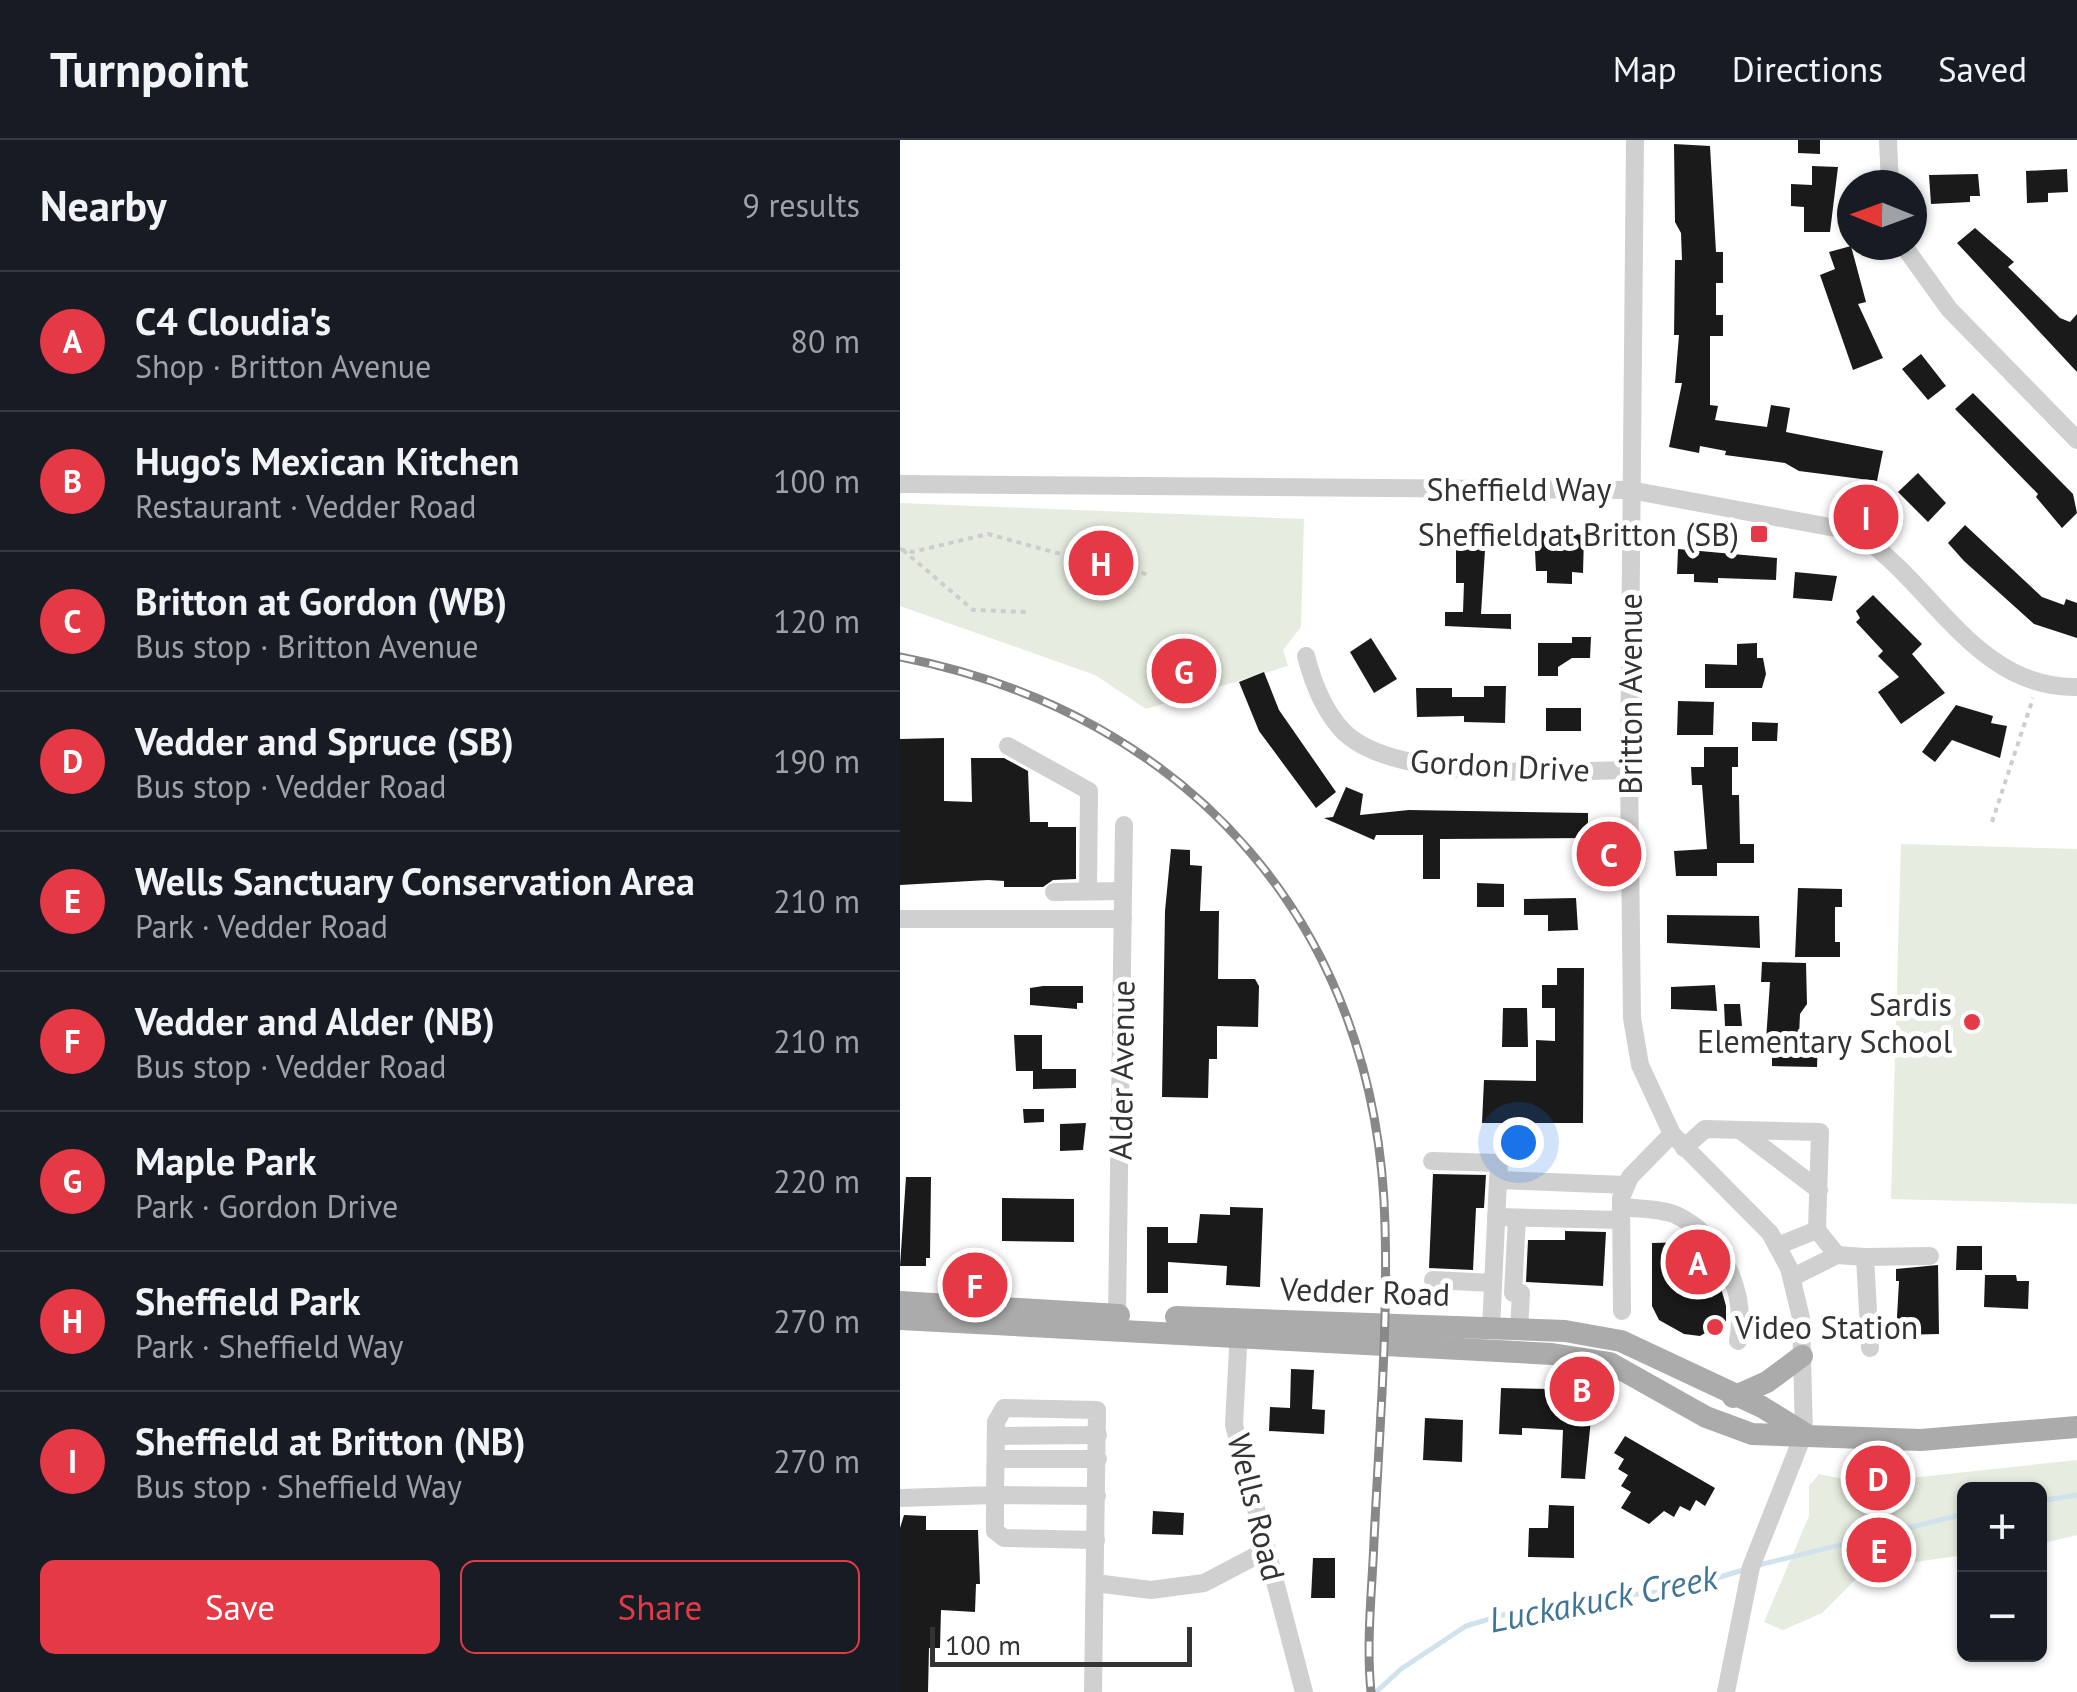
<!DOCTYPE html>
<meta charset="utf-8">
<style>
:root{--surface:#171b24;--page:#20242c;--text:#f1f3f6;--muted:#9ea1a6;--line:#363941;--accent:#e63946}
body{margin:0;font-family:"PT Sans",sans-serif;background:var(--page);color:var(--text)}
.controls{position:absolute;right:30px;bottom:30px;display:grid;overflow:hidden;border-radius:15px;box-shadow:0 2px 8px #0004}
.controls button{width:90px;height:90px;display:grid;place-items:center;padding:0;border:0;border-bottom:2px solid var(--line);background:var(--surface);color:var(--text);font:50px sans-serif}
.compass{position:absolute;left:937px;top:30px;width:90px;height:90px;border-radius:50%;background:var(--surface);box-shadow:0 2px 8px #0004;rotate:271deg}
.scale{position:absolute;left:30px;bottom:25px;width:262px;box-sizing:border-box;padding-left:10px;border:5px solid #333;border-top:0;font-size:28px;line-height:35px;white-space:nowrap;color:#333;-webkit-text-stroke:8px #fff;paint-order:stroke}
.you{position:absolute;left:618px;top:1002px;width:35px;height:35px;margin:-25px;border:8px solid #fff;border-radius:50%;background:#1a73e8;box-shadow:0 0 0 15px #1a73e833}
.badge{display:grid;place-items:center;width:65px;height:65px;border-radius:50%;background:var(--accent);color:#fff;font-size:32px;font-weight:700}
.pin{position:absolute;translate:-50% -50%;border:5px solid #fff;box-shadow:0 2px 10px #0006}
.list{margin:0;padding:0;list-style:none}
h2{display:flex;justify-content:space-between;align-items:center;height:130px;margin:0;padding:0 40px;font-size:42px}
h2 small{font-size:32px;font-weight:400;color:var(--muted)}
.list li{display:grid;grid-template-columns:65px 1fr auto;gap:30px;align-items:center;box-sizing:border-box;height:140px;padding:0 40px;border-top:2px solid var(--line)}
.list b{display:block;font-size:38px;white-space:nowrap}
.list p{margin:0;font-size:32px;white-space:nowrap;color:var(--muted)}
.list em{font-size:32px;font-style:normal;color:var(--muted)}
.actions{display:flex;gap:20px;padding:30px 40px}
.actions a{flex:1;padding:22px 0;border:2px solid var(--accent);border-radius:15px;text-align:center;font-size:35px;color:var(--accent)}
.actions .main{background:var(--accent);color:#fff}
.map{position:relative;flex:none;width:1177px;height:1552px;overflow:hidden}
header{display:flex;align-items:center;gap:60px;box-sizing:border-box;height:140px;padding:0 50px;background:var(--surface);border-bottom:2px solid var(--line)}
header strong{font-size:48px}
nav{display:flex;gap:55px;margin-inline-start:auto;font-size:35px}
main{display:flex}
aside{flex:1;background:var(--surface)}
.map>svg:first-child{display:block}
.green{fill:#e6ecdf}
.lines{fill:none;stroke-linecap:round;stroke-linejoin:round}
.stream{stroke:#cfe2ee;stroke-width:5}
.building{fill:#1a1a1a}
.path{stroke:#cdcdcd;stroke-width:4;stroke-dasharray:5 5;stroke-linecap:butt}
.minor{stroke:#d0d0d0;stroke-width:18}
.major{stroke:#ababab;stroke-width:22}
.rail-casing{stroke:#888;stroke-width:9}
.rail{stroke:#fff;stroke-width:5;stroke-dasharray:15;stroke-linecap:butt}
.poi-dot{fill:#e63946;stroke:#fff;stroke-width:4}
.labels{text-anchor:middle;dominant-baseline:central;stroke-width:10;stroke-linejoin:round;paint-order:stroke}
.street-label{font-size:32px;fill:#333;stroke:#fff}
.poi-label{font-size:32px;fill:#333;stroke:#fff;text-anchor:end}
.water-label{font-size:35px;font-style:italic;fill:#3f7597;stroke:#fff}
</style>
<header>
<strong>Turnpoint</strong>
<nav><a>Map</a><a>Directions</a><a>Saved</a></nav>
</header>
<main>
<aside>
<h2>Nearby<small>9 results</small></h2>
<ul class="list">
<li><span class="badge">A</span><div><b>C4 Cloudia's</b><p>Shop · Britton Avenue</p></div><em>80 m</em></li>
<li><span class="badge">B</span><div><b>Hugo's Mexican Kitchen</b><p>Restaurant · Vedder Road</p></div><em>100 m</em></li>
<li><span class="badge">C</span><div><b>Britton at Gordon (WB)</b><p>Bus stop · Britton Avenue</p></div><em>120 m</em></li>
<li><span class="badge">D</span><div><b>Vedder and Spruce (SB)</b><p>Bus stop · Vedder Road</p></div><em>190 m</em></li>
<li><span class="badge">E</span><div><b>Wells Sanctuary Conservation Area</b><p>Park · Vedder Road</p></div><em>210 m</em></li>
<li><span class="badge">F</span><div><b>Vedder and Alder (NB)</b><p>Bus stop · Vedder Road</p></div><em>210 m</em></li>
<li><span class="badge">G</span><div><b>Maple Park</b><p>Park · Gordon Drive</p></div><em>220 m</em></li>
<li><span class="badge">H</span><div><b>Sheffield Park</b><p>Park · Sheffield Way</p></div><em>270 m</em></li>
<li><span class="badge">I</span><div><b>Sheffield at Britton (NB)</b><p>Bus stop · Sheffield Way</p></div><em>270 m</em></li>
</ul>
<div class="actions"><a class="main">Save</a><a>Share</a></div>
</aside>
<div class="map">
<svg width="1177" height="1552" viewBox="0 0 1177 1552">
<rect width="100%" height="100%" fill="#fff"/>
<g class="green">
<path d="M0 363 404 379 401 487 383 510 388 526 246 569 195 535 0 466Z"/>
<path d="M1001 704 1177 709V1064L991 1059Z"/>
<path d="M1177 1320V1395L1140 1404V1350H1064V1415L966 1429 922 1473 883 1490 864 1482 909 1376V1346L919 1334 964 1343Z"/>
</g>
<g class="lines">
<g class="stream">
<path d="M1140 1361 1177 1355"/>
<path d="M859 1425 1064 1374"/>
<path d="M476 1552 501 1529 566 1486 640 1464 778 1450 843 1430"/>
</g>
</g>
<g class="building">
<path d="M898 0H920V14L898 13Z"/>
<path d="M774 4 810 6 816 112H823V143H816V175H823V196H810V265L818 266 815 280 867 287 871 265 890 268 886 292 983 311 977 341 899 331 885 323 825 315 826 311 800 306 799 313 769 307 782 243H775L779 195H774L775 120H782L781 93 775 82Z"/>
<path d="M912 26 938 27 930 92H904V67L891 66V44L912 45Z"/>
<path d="M1167 29 1168 52 1148 53V62L1127 63 1126 31Z"/>
<path d="M1078 34 1080 56H1070V62L1031 64 1029 35Z"/>
<path d="M1075 88 1114 122 1108 127 1160 178 1170 182 1177 174V232L1057 103Z"/>
<path d="M951 106 966 162 958 164 983 218 953 230 920 135 935 129 929 112Z"/>
<path d="M1021 214 1046 246 1028 260 1002 229Z"/>
<path d="M1073 253 1173 354 1177 373 1162 388 1136 357 1138 354 1055 269Z"/>
<path d="M1018 333 1046 363 1028 382 998 352Z"/>
<path d="M1065 385 1142 457 1164 465 1166 459 1177 463V498L1134 484 1064 421 1048 403Z"/>
<path d="M634 390 684 395 683 433 672 432V444L647 443V431H636Z"/>
<path d="M569 400H583L585 410 581 474H611V489L545 486V472H563L564 443H556V407H568Z"/>
<path d="M778 409 877 418 876 440 818 438V443L794 442V434H777Z"/>
<path d="M895 432 937 436 932 461 893 458Z"/>
<path d="M973 455 1022 504 1012 514 1045 553 1001 584 978 552 999 537 978 516 983 511 956 482 960 478 956 471Z"/>
<path d="M672 497H691L690 518H672L658 527V536H638V503H672Z"/>
<path d="M471 498 497 539 474 553 450 512Z"/>
<path d="M857 503V518H863L866 534 862 548H805V524L837 525V504Z"/>
<path d="M364 532 379 570 436 652 416 668 359 591 339 542Z"/>
<path d="M584 546H606L605 583 564 582V576L517 577 516 548H552V557H584Z"/>
<path d="M778 561 814 562 813 595H777Z"/>
<path d="M1056 565 1093 576 1091 583 1107 586 1100 618 1052 600 1035 622 1022 612Z"/>
<rect x="646" y="568" width="35" height="23"/>
<path d="M852 582 878 583 877 601H852Z"/>
<path d="M44 598V661L72 662 71 618H104L128 631 130 682H148V687H176V739L153 740 143 747H104V741L88 740 0 745V599Z"/>
<path d="M804 607H838V627H832V655H839L840 704H854V723H817V736H776L774 711 807 709 802 645H792L791 627H804Z"/>
<path d="M446 647 463 654 460 675 509 670 688 673V698L540 699V739H523V695H476L474 700 424 678 433 677Z"/>
<path d="M271 709 290 710V725L302 726 300 771H319L318 839H355L359 846 358 887 317 886V919H309L308 958 262 957 265 771Z"/>
<path d="M577 743 604 744V767H577Z"/>
<path d="M898 748 942 749V767H935V802H940V817H895Z"/>
<path d="M676 758 678 790 648 791V775H624V759Z"/>
<path d="M767 775 859 776 860 808 767 803Z"/>
<path d="M862 822 906 823 907 864 900 874 899 897 918 898 917 927 872 926V915H865L870 842H861Z"/>
<path d="M657 828H684L683 983H582L584 940 636 941V900L655 901V868H642V845H657Z"/>
<path d="M815 845 817 871 771 869V847Z"/>
<path d="M143 846H183V863H177V869L130 865V848Z"/>
<path d="M824 864H840L842 886H825Z"/>
<path d="M603 868H627L628 907H602Z"/>
<path d="M114 895H142V929H176V948L133 949V931H116Z"/>
<path d="M123 969H144V982L124 983Z"/>
<path d="M186 983 183 1010 160 1011V984Z"/>
<path d="M533 1034 586 1035 584 1068H576L573 1130 529 1128Z"/>
<path d="M6 1037H31L30 1118H26V1126H0Z"/>
<path d="M102 1058 174 1059V1102L102 1101Z"/>
<path d="M330 1067 363 1068 360 1147 326 1145 327 1126 268 1122V1153H247V1087H268V1103H297L300 1074 330 1075Z"/>
<path d="M665 1091 706 1092 703 1146 626 1142 628 1100H665Z"/>
<path d="M794 1102 817 1134 826 1166V1181L800 1196 784 1194 759 1180 752 1166V1103Z"/>
<path d="M1057 1106H1082V1130H1056Z"/>
<path d="M1038 1125 1039 1194 996 1195 999 1141H996V1129Z"/>
<path d="M1085 1135H1116L1117 1141H1129L1128 1169 1084 1167Z"/>
<path d="M391 1229 414 1230 412 1269 425 1270 424 1294 369 1291 370 1267 390 1268Z"/>
<path d="M649 1236 695 1239 685 1339 661 1338 663 1290 622 1288V1295L599 1294 601 1248 649 1249Z"/>
<path d="M525 1278 563 1280 562 1322 523 1320Z"/>
<path d="M725 1296 815 1348 805 1366 796 1360 790 1371 780 1366 774 1377 764 1371 749 1384 721 1368 731 1352 721 1346 728 1335 718 1329 724 1319 714 1313Z"/>
<path d="M649 1365 674 1366V1418L628 1417 629 1388H648Z"/>
<path d="M253 1371 284 1373 283 1395 252 1394Z"/>
<path d="M4 1375 26 1376V1390H78L80 1444H76L75 1472 41 1470 40 1508H29L28 1552H0V1388Z"/>
<path d="M413 1418H435V1458H411Z"/>
</g>
<g class="lines">
<g class="path">
<path d="M0 409 12 412 88 394 157 413 197 415 248 435"/>
<path d="M3 410 73 470 127 472"/>
<path d="M1092 682 1133 558"/>
</g>
<g class="minor">
<path d="M735 0 729 630 732 878 740 925 772 994 870 1093 889 1128 901 1178 904 1293 851 1427 826 1552"/>
<path d="M988 0 990 45"/>
<path d="M1003 105 1049 169 1177 300"/>
<path d="M0 344 730 350 941 389 965 399C1036 450 1079 549 1177 547"/>
<path d="M406 516C413 543 423 570 443 591 494 643 658 631 729 630"/>
<path d="M108 606 189 651 188 751"/>
<path d="M154 752 223 751"/>
<path d="M0 779H223"/>
<path d="M840 990 919 1050"/>
<path d="M784 1008 805 989 920 992 917 1090 937 1115"/>
<path d="M532 1021 599 1023 598 1040"/>
<path d="M721 1067C738 1069 760 1068 776 1075 823 1097 847 1153 838 1201"/>
<path d="M596 1077 721 1080"/>
<path d="M617 1078 613 1153H621L619 1190"/>
<path d="M877 1106 917 1090"/>
<path d="M893 1137 937 1115 965 1117"/>
<path d="M533 1140 593 1143"/>
<path d="M722 1171 721 1058 730 1037 772 994"/>
<path d="M217 1175 224 685"/>
<path d="M339 1189 334 1285 404 1552"/>
<path d="M591 1189 598 1040 726 1045"/>
<path d="M970 1208 965 1117 1030 1116"/>
<path d="M96 1296 198 1295"/>
<path d="M96 1319H198"/>
<path d="M0 1358 95 1355 96 1282 104 1268 197 1270 193 1552"/>
<path d="M196 1400 104 1398 95 1391V1355L197 1356"/>
<path d="M195 1443 251 1450 304 1443 367 1410"/>
</g>
<g class="major">
<path d="M0 1162 219 1175"/>
<path d="M276 1177 665 1191 721 1201 862 1267 904 1293"/>
<path d="M0 1179 652 1214 710 1223 806 1277 852 1294 1021 1300 1177 1287"/>
<path d="M833 1257 867 1242 902 1216"/>
</g>
<defs>
<path id="rail" d="M0 517C291 574 478 787 485 1085 488 1190 479 1296 474 1401 472 1451 466 1502 471 1552"/>
</defs>
<use href="#rail" class="rail-casing"/>
<use href="#rail" class="rail"/>
</g>
<g class="poi-dot">
<rect x="849" y="384" width="20" height="20" rx="5"/>
<circle cx="1072" cy="882" r="10"/>
<circle cx="815" cy="1187" r="10"/>
</g>
<g class="labels">
<g class="street-label">
<text x="619" y="349">Sheffield Way</text>
<text transform="translate(730 554) rotate(-90)">Britton Avenue</text>
<text transform="translate(600 625) rotate(3)">Gordon Drive</text>
<text transform="translate(221 930) rotate(-89)">Alder Avenue</text>
<text transform="translate(465 1151) rotate(2)">Vedder Road</text>
<text transform="translate(357 1367) rotate(76)">Wells Road</text>
</g>
<g class="poi-label">
<text x="839" y="394">Sheffield at Britton (SB)</text>
<text x="1052" y="864">Sardis<tspan x="1052" dy="37">Elementary School</tspan></text>
<text x="835" y="1187" text-anchor="start">Video Station</text>
</g>
<g class="water-label">
<text transform="translate(703 1458) rotate(-11)">Luckakuck Creek</text>
</g>
</g>
</svg>
<div class="controls">
<button>+</button>
<button>−</button>
</div>
<svg class="compass" viewBox="-18 -18 36 36"><path d="M0-13l5 13h-10z" fill="#e53935"/><path d="M0 13l5-13h-10z" fill="#9ea1a6"/></svg>
<div class="scale">100 m</div>
<div class="you"></div>
<div class="pin badge" style="left:798px;top:1122px">A</div>
<div class="pin badge" style="left:682px;top:1249px">B</div>
<div class="pin badge" style="left:709px;top:714px">C</div>
<div class="pin badge" style="left:978px;top:1338px">D</div>
<div class="pin badge" style="left:979px;top:1410px">E</div>
<div class="pin badge" style="left:75px;top:1145px">F</div>
<div class="pin badge" style="left:284px;top:531px">G</div>
<div class="pin badge" style="left:201px;top:423px">H</div>
<div class="pin badge" style="left:966px;top:377px">I</div>
</div>
</main>
